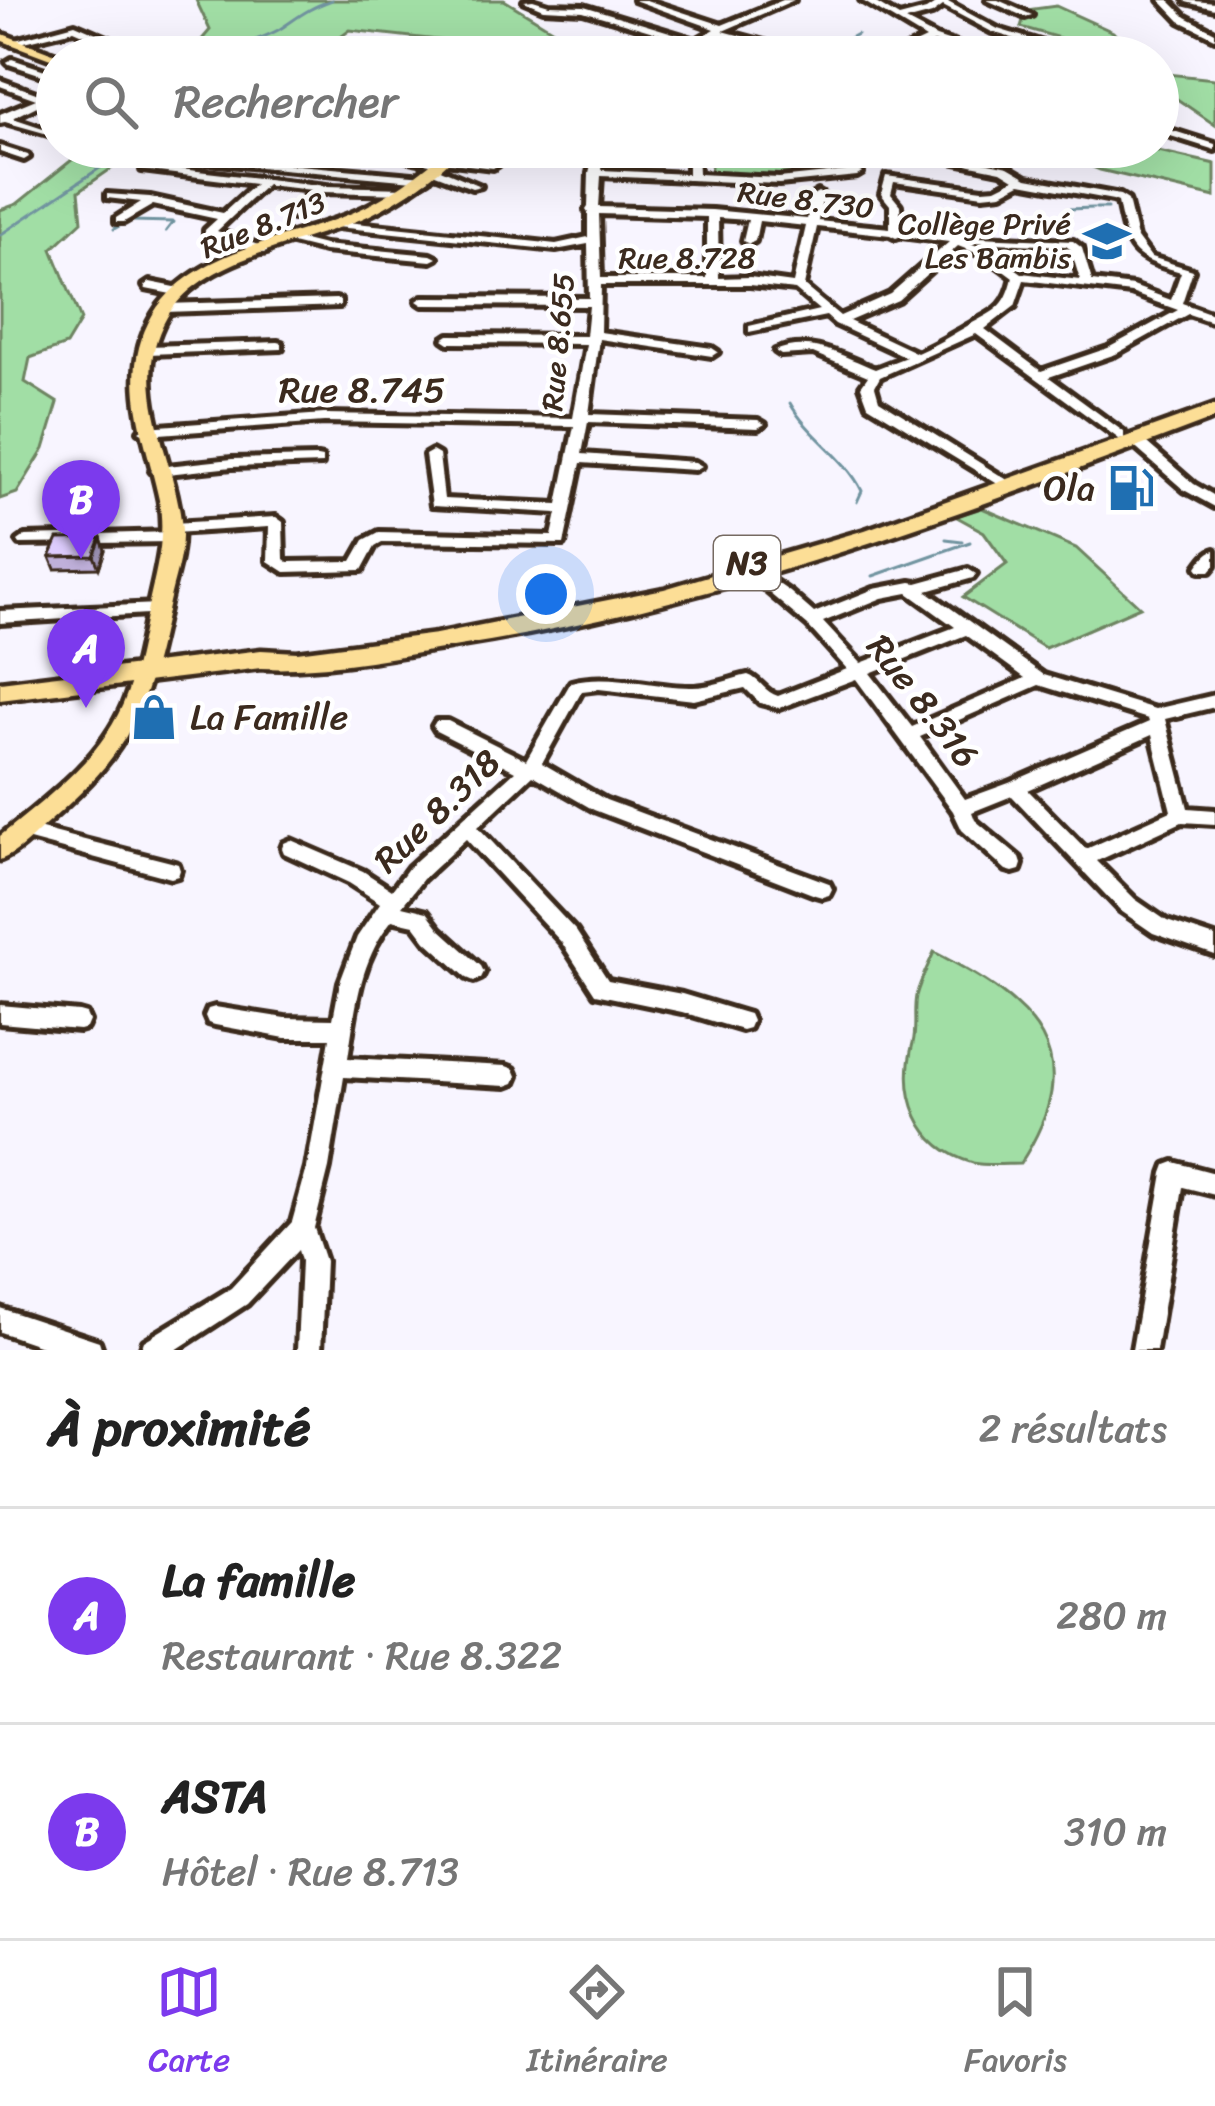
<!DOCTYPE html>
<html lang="fr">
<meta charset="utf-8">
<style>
:root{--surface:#fff;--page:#f6f6f6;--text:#222;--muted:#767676;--line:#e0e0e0;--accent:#7c3aed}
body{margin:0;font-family:Sriracha,sans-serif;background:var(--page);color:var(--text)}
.you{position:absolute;left:546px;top:594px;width:42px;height:42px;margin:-30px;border:9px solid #fff;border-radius:50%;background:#1a73e8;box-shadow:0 0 0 18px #1a73e833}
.badge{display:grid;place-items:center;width:78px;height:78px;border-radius:50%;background:var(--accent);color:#fff;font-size:39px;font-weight:700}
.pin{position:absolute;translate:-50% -99px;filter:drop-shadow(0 3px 6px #0008)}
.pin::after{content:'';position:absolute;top:63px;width:42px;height:36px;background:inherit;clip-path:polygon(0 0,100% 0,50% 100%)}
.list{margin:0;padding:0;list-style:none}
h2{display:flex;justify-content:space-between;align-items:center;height:156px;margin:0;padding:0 48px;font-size:51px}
h2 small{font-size:39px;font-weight:400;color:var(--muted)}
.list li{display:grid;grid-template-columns:78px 1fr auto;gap:36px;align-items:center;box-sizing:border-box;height:216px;padding:0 48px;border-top:3px solid var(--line)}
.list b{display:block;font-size:45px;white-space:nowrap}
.list p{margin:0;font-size:39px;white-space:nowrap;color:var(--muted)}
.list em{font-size:39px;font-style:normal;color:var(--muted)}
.icon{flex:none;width:66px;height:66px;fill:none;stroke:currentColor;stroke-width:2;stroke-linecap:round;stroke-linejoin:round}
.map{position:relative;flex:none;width:1215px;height:1350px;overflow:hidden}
.search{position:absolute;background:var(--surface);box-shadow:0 12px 48px #0002;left:36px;right:36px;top:36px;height:132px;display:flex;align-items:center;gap:30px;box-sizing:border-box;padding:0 42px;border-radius:66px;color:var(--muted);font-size:45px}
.sheet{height:588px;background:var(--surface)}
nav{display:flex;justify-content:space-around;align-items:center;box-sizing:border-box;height:168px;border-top:3px solid var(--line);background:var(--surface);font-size:33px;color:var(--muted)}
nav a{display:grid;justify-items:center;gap:6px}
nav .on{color:var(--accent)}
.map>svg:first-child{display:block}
.green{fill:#a1dea5;stroke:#6e8462;stroke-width:3}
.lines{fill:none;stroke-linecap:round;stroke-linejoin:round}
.stream{stroke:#7194a0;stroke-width:3}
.minor-casing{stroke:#3b2a1e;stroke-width:10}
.major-casing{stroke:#3b2a1e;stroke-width:9}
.highway-casing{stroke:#3b2a1e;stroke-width:9}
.minor{fill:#fff;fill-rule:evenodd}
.major{fill:#fcde96;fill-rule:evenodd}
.highway{fill:#fcde96;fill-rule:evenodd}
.wall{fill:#bfb0da;stroke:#3b2a1e;stroke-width:3}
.shaded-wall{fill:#9b90b2;stroke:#3b2a1e;stroke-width:3}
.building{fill:#decdfe;stroke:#3b2a1e;stroke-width:3}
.labels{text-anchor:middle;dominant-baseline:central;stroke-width:9;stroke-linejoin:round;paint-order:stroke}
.far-street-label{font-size:30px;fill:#3b2a1e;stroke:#fff}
.far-poi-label{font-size:30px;fill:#3b2a1e;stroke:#fff;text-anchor:end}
.shield{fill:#fff;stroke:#766a62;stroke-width:3}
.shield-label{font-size:33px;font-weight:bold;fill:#3b2a1e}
.street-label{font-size:36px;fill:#3b2a1e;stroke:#fff}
.poi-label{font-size:36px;fill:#3b2a1e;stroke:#fff;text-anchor:end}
</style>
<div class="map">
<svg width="1215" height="1350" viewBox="0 0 1215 1350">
<rect width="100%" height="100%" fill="#f8f5ff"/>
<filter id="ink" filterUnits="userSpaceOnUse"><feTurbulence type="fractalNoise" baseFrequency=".00833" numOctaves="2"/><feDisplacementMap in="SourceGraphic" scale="24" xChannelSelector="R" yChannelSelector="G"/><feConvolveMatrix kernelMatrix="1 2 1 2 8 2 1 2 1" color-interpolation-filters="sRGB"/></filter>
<g filter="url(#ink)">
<g class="green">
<path d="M196 0H504L558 33 622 57H518L482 45 350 30 323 50 322 57H187L210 30Z"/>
<path d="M1056 6 1113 32 1127 48H1094L1021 27 1026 10Z"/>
<path d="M1158 73 1215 79V125L1158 86Z"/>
<path d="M88 147H152L128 157 79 191 82 221 52 249 81 320 66 345 30 358 25 382 58 403 44 449 17 493 0 499V210L17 204Z"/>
<path d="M766 147H875L867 165 796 178 711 175V164L723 156Z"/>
<path d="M896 147H1141L1215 164V197L1100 170 1074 159 1034 163Z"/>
<path d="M982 508 1076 548 1140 607 1045 648 963 597 1007 564 984 532 955 516Z"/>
<path d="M934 952C1035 1004 1092 1053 1020 1164 1006 1164 987 1166 973 1163 917 1147 899 1094 913 1043 917 1028 913 1011 916 996 920 981 928 966 934 952Z"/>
</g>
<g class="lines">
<g class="stream">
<path d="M801 51 817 57"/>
<path d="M227 57C244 41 261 40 280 29 301 15 307 9 332 0"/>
<path d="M833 57V47L857 34"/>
<path d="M1096 208H1108"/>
<path d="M1068 209 1093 208"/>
<path d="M131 221 173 222 166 231"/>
<path d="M114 229 155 206"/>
<path d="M0 235 131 147"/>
<path d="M790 403C809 437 845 456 862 491L857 502"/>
<path d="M946 539 962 541"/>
<path d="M873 576 970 542"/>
</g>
<defs>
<g id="minor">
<path d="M533 0 549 5 584 6 696 40 715 29 634 0H646L722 25 783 0H794L723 31 820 57H804L717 35 702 44 740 57H726L696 47 679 57H668L690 43 583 11 543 9 524 1Z"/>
<path d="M861 0H871L899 17 926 10 941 0H950L948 2 998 29 1089 57H1075L992 32 943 6 932 14 906 21 936 37 996 57H982L934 42 900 57H888L926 39Z"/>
<path d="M987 0H998L1032 15 1025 17Z"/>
<path d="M1160 0H1169L1186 17 1215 32V38L1180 21Z"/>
<path d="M1185 0 1215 3V9L1186 2Z"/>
<path d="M75 24 147 55 149 57H136L74 30 12 45 8 42Z"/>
<path d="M357 43 405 49 409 52 408 57H398L400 54 354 48V44Z"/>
<path d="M12 59 57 74V80L9 64 7 62Z"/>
<path d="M0 80 47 97V101L13 118 55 132V136L5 122 0 123V114L36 99 0 86Z"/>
<path d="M1158 126 1215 144V150L1158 132Z"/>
<path d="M0 146 28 155 29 157 24 160 0 152Z"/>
<path d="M204 147H214L206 157 424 176 429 179 424 182 195 161 194 159Z"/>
<path d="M343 147H366L439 160 444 156 493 162 498 165 493 168 445 162 440 166Z"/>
<path d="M595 147H605L601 170 688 174V149L697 147 698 174 779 178 857 170 862 173 857 176 779 184 601 176 599 207 712 210 807 219 813 195 818 192 823 195 818 221 890 228V205L881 194 886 176 983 189 996 188 1014 179 1001 171 951 161 950 159 955 156 1008 167 1027 178 1120 195 1128 200 1137 238 1151 257 1193 270 1182 303 1215 315V323L1188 314 1116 354 1049 377 1124 432V438L1119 439 976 334 880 377 875 386 879 400 1006 479 1008 482 1006 485 1001 486 868 405 861 386 868 376 813 353 781 355 775 351C809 336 843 356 875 369L906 357 835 324 826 316 749 332V326L819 310 795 290 750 285H601L600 332 712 348 718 352 712 356 599 339 589 414 758 420 765 424 758 428 588 422 582 454 695 462 702 466 695 470 581 463 564 544 382 542 375 546 362 570 285 572 268 561 269 527 174 533 179 537 172 542 20 544 18 541 25 536 171 532 166 528 173 523 276 517 283 522 284 559 288 562 352 561 364 540 379 532 552 536 557 513 432 506 425 455 432 451 439 455 444 499 558 504 574 426 324 422 146 435 139 431 146 427 324 414 573 418 586 344 449 343 443 339 449 335 586 336 589 306 423 305 417 301 423 297 589 298 588 244 556 250 337 227 331 224 337 221 556 244 588 237V213L586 210 588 207 589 173ZM894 182 983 195 1002 193 1021 183 1113 200 1118 202C1128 252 1131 258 1181 272L1171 300 1133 286 1092 281 1082 248 1073 241 955 236 901 230 900 205 891 194ZM599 214 707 217V278H601ZM718 218 748 220 743 241 749 244 755 241 759 221 806 226 793 283 750 277 719 278ZM817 227 890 235 896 238 901 236 949 242 890 294 840 316 804 286ZM968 242 1066 246 1071 250 1080 280 1022 273 994 253ZM958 246 986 257 1013 277C1006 309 994 311 969 325 953 334 936 345 917 353L849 321 898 300ZM1024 280 1131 293 1178 310 1108 348 1041 371 985 329 1015 306Z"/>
<path d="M146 165 327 186 406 188 411 191 406 194 322 192 293 218 288 215 312 190 266 185 217 231 267 248V252L263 253 205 234V230L217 219 153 205 124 222H116V218L141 202 107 198V194L150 197 223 213 255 184 142 170V166Z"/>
<path d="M430 168H438L481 186 472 188 430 172Z"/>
<path d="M292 237 324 245 431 255 437 258 431 261 324 251 288 242V238Z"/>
<path d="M150 282 185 289 187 292 181 296 146 289 144 286Z"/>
<path d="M336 299 340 300V306L165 312 159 308 165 304Z"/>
<path d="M278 342 282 343V349L148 354 142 350 148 346Z"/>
<path d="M1135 436 1140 437 1194 484 1215 496V507L1184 490 1130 443V437Z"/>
<path d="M317 457 322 458V464L232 467 158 475 151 471 158 467 232 459Z"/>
<path d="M1215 550V565L1210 571H1200L1197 567C1202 560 1207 552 1215 550Z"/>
<path d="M754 567 790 592 814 613 874 589 911 582 917 583 968 569 976 574 973 578 927 591 1044 675 1155 709 1215 695V707L1165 719 1188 808 1215 810V824L1182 822 1097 861 1135 899 1167 921 1215 937V955L1153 933 1121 911 1012 796 972 812 975 820 1020 858 1022 864 1020 870 1013 872 1006 870 962 830 953 811 856 679 779 708 760 703 745 688 694 700 599 689 582 691 542 763 606 800 829 883 832 889 829 895 822 897 815 895 594 810 533 775 478 827 576 931 608 980 682 994 742 1012 749 1014 752 1021 749 1028 742 1030 682 1012 595 994 562 943 466 839 423 879 402 906 427 912 440 929 481 966 484 972 481 978 474 981 467 978 426 941 414 925 392 920C359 962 356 1007 348 1058L506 1066 514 1069 517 1076 514 1083 506 1086 344 1077 329 1168 314 1228 325 1261 321 1350H297L301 1261 298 1250 247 1304 176 1350H141L144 1341 231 1288 292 1222 307 1168 330 1038H285L215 1025 208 1023 205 1016 208 1009 215 1007 285 1018 333 1019 340 982 357 937 380 903 349 883 284 853 282 848 284 843 291 840 298 843 363 871 392 890 409 867 515 771 436 731 433 726 436 721H448L526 760 571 682C611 672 649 687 690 687 708 688 730 679 748 675 760 679 765 693 778 696L847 669 808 626 749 576 746 572ZM908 593 955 627 861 663 823 622 882 598ZM966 635 1025 678 912 727 870 673ZM1039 685 1148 719 1149 722 1009 783 965 799 920 737ZM1152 735 1171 811 1086 849 1028 790Z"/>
<path d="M158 604 164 605 166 609 164 613 0 623V611Z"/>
<path d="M22 824 171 862 178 864 180 870 178 876 171 878 22 838 16 836 13 831 16 826Z"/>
<path d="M0 1005 79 1012 86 1014 89 1021 86 1028 79 1030 0 1023Z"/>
<path d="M1174 1162 1215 1173V1195L1183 1187 1156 1350H1132L1163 1173 1166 1165Z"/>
<path d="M0 1308 99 1341 102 1350H53L0 1332Z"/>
</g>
<g id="major">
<path d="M0 33 61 56 62 57 53 60 0 40Z"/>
<path d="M450 147H464C438 175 403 199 368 216 308 244 203 255 167 317 126 388 177 458 182 530 183 555 174 579 169 602 146 709 135 747 50 821 35 834 19 853 0 860V836C46 798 99 760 123 704 136 673 141 640 148 607 156 569 166 539 159 500 146 437 116 376 153 314 193 249 288 240 352 213 389 197 421 173 450 147Z"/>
</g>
<path id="highway" d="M1215 405V418C968 511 721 605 459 646 394 657 327 671 261 668L0 700V682L261 650 297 652 436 634 664 589 865 530Z"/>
</defs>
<use href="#minor" class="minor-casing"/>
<use href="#major" class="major-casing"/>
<use href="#highway" class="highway-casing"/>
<use href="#minor" class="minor"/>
<use href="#major" class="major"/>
<use href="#highway" class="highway"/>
</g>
<path class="wall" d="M101 538 105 550 99 568 55 569 50 557Z"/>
<path class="shaded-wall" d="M101 538 105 550 99 568 94 556Z"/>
<path class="building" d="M101 538 94 556 50 557 58 539Z"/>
</g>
<defs>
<symbol id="school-bare" viewBox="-9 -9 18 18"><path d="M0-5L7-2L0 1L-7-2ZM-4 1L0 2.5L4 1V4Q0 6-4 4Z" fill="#1f6fb2" stroke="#fff" stroke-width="2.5" paint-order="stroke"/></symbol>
<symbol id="fuel-bare" viewBox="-9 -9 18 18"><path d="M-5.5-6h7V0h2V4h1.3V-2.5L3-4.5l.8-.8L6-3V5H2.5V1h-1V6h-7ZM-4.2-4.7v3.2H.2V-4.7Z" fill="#1f6fb2" stroke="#fff" stroke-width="2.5" paint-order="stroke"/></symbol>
<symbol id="shop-bare" viewBox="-9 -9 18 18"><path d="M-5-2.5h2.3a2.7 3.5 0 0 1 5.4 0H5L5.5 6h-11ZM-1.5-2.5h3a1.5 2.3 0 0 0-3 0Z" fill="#1f6fb2" stroke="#fff" stroke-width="2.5" paint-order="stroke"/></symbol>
</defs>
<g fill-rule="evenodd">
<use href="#school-bare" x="1074" y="208" width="66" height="66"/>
<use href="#fuel-bare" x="1098" y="455" width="66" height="66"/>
<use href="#shop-bare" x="121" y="684" width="66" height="66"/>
</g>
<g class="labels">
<g class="far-street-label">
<text transform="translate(806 200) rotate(7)">Rue 8.730</text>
<text transform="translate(263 225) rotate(-22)">Rue 8.713</text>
<text x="687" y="258">Rue 8.728</text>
<text transform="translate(558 342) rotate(-85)">Rue 8.655</text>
</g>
<g class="far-poi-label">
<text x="1071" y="224">Collège Privé<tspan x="1071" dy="34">Les Bambis</tspan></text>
</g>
<rect class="shield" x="714" y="536" width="66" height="54" rx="9"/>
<g class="shield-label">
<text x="747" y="563">N3</text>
</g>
<g class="street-label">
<text x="362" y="390">Rue 8.745</text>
<text transform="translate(923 701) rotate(52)">Rue 8.316</text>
<text transform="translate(437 811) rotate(-44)">Rue 8.318</text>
</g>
<g class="poi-label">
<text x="1095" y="488">Ola</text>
<text x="190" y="717" text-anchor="start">La Famille</text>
</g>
</g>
</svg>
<div class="you"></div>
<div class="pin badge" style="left:86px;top:708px">A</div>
<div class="pin badge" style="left:81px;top:559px">B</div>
<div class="search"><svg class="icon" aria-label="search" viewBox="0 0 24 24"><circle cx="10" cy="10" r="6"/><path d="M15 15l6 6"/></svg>Rechercher</div>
</div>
<section class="sheet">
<h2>À proximité<small>2 résultats</small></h2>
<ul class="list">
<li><span class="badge">A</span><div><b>La famille</b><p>Restaurant · Rue 8.322</p></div><em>280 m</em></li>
<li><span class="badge">B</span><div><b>ASTA</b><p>Hôtel · Rue 8.713</p></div><em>310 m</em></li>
</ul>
</section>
<nav>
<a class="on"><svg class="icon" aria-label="map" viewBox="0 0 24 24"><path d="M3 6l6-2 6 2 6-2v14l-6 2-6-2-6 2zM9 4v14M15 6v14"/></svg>Carte</a>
<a><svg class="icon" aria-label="directions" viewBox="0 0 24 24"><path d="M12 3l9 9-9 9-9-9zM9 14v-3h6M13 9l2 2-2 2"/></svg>Itinéraire</a>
<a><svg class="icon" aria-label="saved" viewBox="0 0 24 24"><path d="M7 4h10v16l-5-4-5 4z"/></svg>Favoris</a>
</nav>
